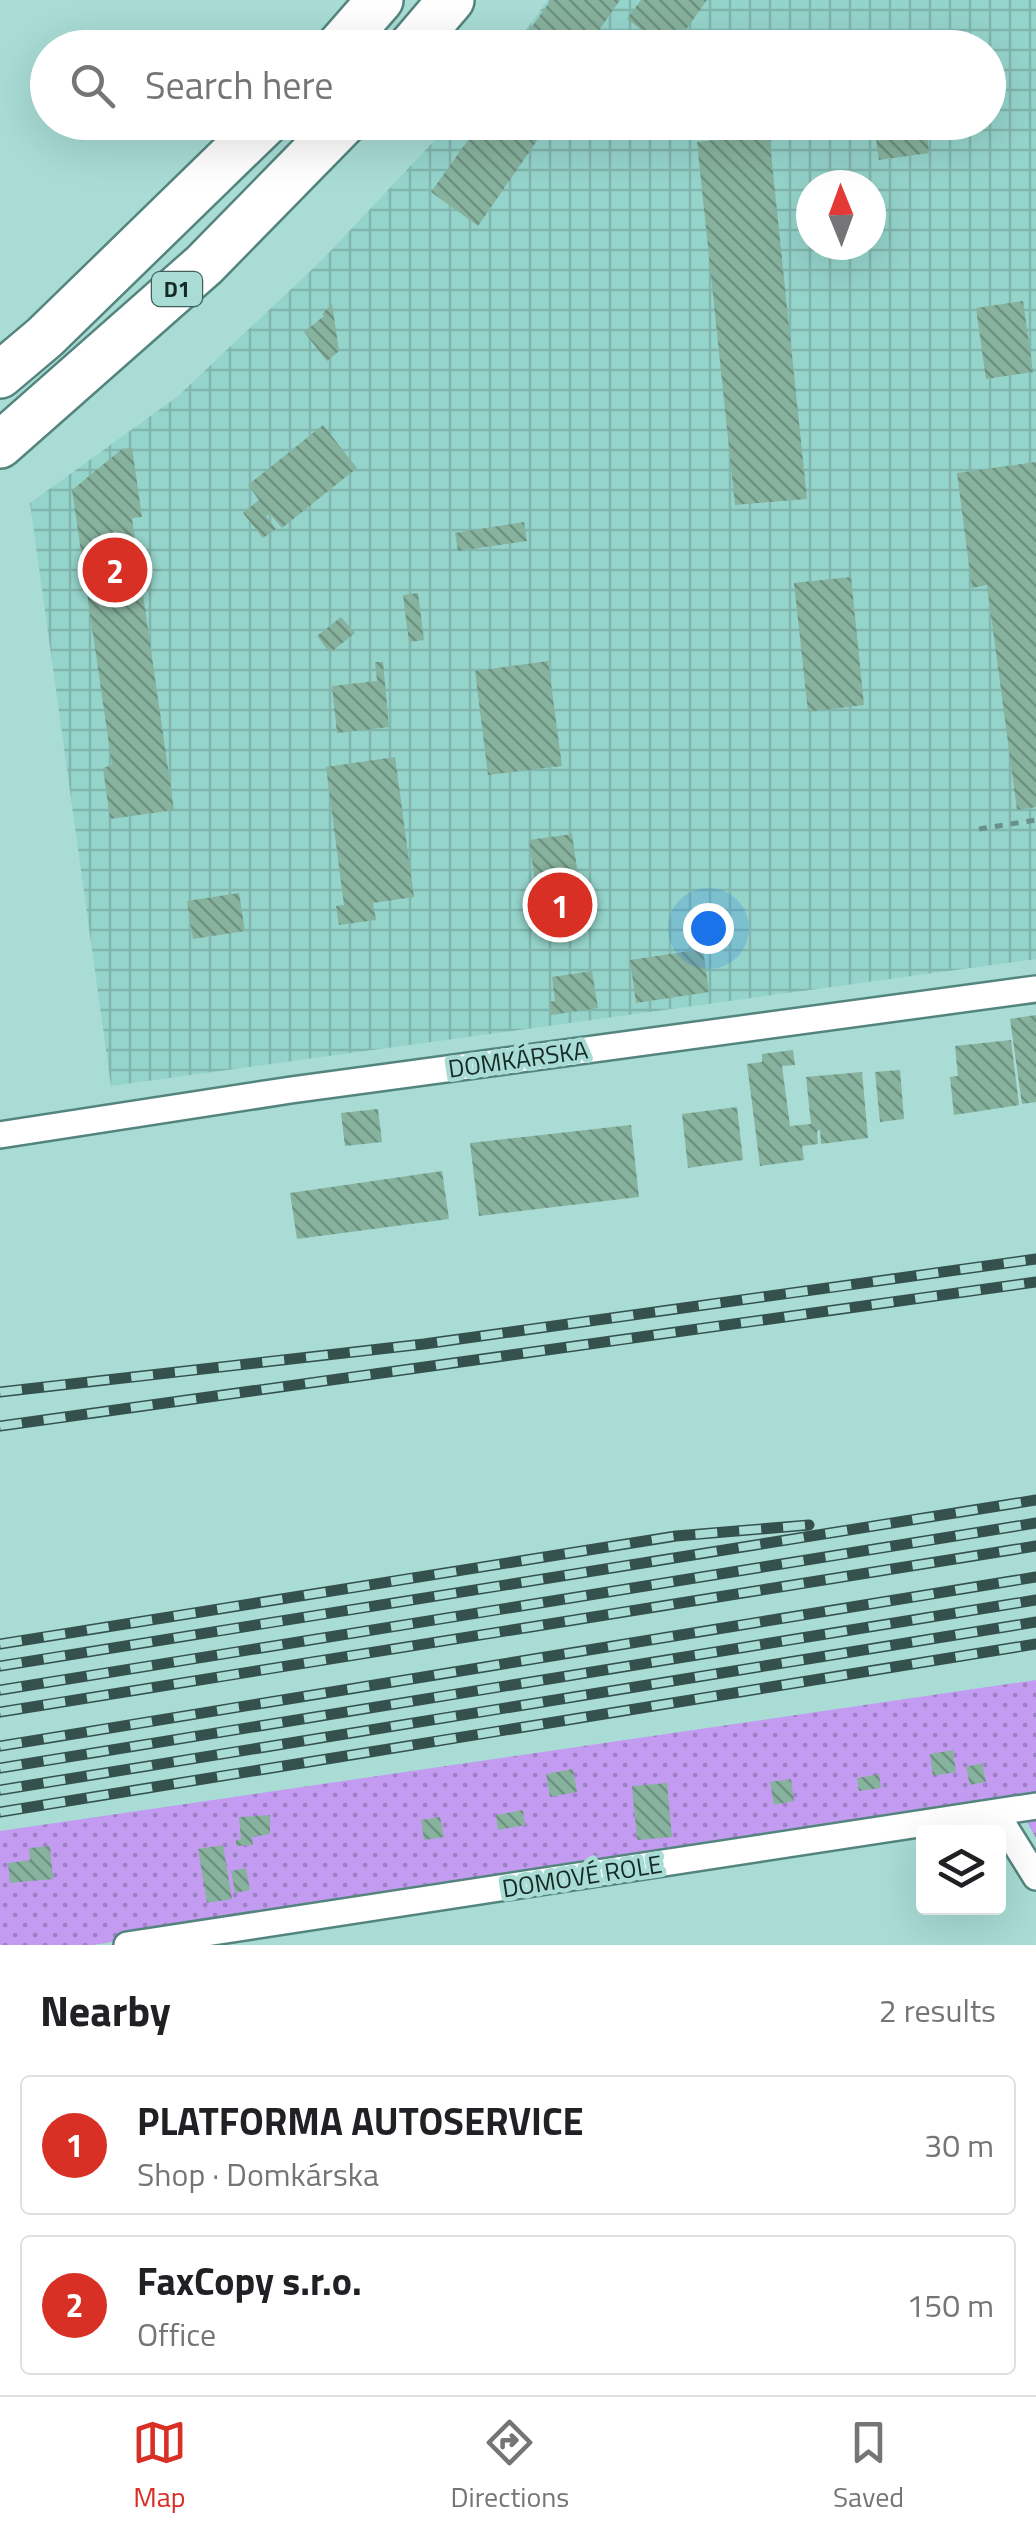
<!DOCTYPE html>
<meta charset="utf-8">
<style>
:root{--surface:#fff;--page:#f6f6f6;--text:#202124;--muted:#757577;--line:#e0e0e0;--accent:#d93025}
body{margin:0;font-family:"Titillium Web",sans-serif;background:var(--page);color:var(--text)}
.controls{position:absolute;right:30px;bottom:30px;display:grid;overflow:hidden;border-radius:10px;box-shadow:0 10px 40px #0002}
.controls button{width:90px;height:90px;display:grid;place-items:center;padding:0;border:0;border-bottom:2px solid var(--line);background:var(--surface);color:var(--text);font:50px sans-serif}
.compass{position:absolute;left:796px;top:170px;width:90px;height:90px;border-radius:50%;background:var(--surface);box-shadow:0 10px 40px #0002;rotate:359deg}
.you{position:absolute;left:708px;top:928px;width:35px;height:35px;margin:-25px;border:8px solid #fff;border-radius:50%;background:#1a73e8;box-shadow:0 0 0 15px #1a73e833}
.badge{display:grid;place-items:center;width:65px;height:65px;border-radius:50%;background:var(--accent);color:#fff;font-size:32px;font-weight:700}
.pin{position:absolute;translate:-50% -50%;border:5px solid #fff;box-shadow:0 2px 10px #0006}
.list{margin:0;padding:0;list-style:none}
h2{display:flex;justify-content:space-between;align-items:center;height:130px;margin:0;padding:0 40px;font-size:42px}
h2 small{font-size:32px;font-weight:400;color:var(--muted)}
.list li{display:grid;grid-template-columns:65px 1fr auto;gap:30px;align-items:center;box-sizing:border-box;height:140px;margin:0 20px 20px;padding:0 20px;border:2px solid var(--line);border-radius:10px}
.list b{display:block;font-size:38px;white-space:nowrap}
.list p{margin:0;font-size:32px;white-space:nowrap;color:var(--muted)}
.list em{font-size:32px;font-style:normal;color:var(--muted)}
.icon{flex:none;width:55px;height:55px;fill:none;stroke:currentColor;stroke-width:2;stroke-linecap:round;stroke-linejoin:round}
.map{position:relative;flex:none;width:1036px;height:1945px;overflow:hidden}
.search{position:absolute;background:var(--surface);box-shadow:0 10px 40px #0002;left:30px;right:30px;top:30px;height:110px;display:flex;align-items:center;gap:25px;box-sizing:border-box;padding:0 35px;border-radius:55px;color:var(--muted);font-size:38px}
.sheet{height:450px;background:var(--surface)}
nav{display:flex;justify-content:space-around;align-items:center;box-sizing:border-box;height:140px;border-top:2px solid var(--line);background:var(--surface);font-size:28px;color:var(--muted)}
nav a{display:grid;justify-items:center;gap:5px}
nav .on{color:var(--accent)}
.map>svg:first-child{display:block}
.industrial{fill:url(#industrial-grid);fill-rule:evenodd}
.garden{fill:url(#garden-dots)}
.building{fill:url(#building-back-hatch)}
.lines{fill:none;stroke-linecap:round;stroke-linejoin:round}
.minor-casing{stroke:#53857e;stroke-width:30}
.motorway-casing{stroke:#53857e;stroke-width:50}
.path{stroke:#69908a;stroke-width:5;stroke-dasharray:8 8;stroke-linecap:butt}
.minor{stroke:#fff;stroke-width:25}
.motorway{stroke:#fff;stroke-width:45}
.rail-casing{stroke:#35514d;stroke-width:11}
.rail{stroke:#a8dcd5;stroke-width:8;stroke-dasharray:22;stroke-linecap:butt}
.labels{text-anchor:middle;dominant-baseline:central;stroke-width:9;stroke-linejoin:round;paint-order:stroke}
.shield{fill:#a8dcd5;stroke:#415f5b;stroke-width:2.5}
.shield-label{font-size:22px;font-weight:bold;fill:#152a27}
.street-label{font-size:25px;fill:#152a27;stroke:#a8dcd5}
</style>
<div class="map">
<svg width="1036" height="1945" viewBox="0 0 1036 1945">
<defs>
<pattern id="industrial-grid" width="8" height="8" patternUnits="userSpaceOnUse" patternTransform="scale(2.5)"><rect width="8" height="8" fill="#95d4cb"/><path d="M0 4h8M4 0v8" fill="none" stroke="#80b6ae"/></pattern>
<pattern id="garden-dots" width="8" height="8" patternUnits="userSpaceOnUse" patternTransform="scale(2.5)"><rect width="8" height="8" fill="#c39cf1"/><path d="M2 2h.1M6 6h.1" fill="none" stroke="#9d7fc3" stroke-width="1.8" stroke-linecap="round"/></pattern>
<pattern id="building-back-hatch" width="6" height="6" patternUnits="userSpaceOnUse" patternTransform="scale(2.5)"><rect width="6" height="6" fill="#87b29e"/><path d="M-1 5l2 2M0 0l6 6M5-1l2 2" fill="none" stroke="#6d9181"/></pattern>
</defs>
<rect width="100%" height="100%" fill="#a8dcd5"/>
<path class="industrial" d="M548 0H1036V959L111 1086 30 503 177 397 324 258 451 123 988 122V48L513 47ZM811 185H871V245H811Z"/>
<path class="garden" d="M1036 1680V1838L1013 1797 93 1945H0V1831Z"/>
<g class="building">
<path d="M551 0H620L587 48H533L522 40Z"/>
<path d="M641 0H707L673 48H666L627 19Z"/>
<path d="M481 122H550L478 226 431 192Z"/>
<path d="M927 132 929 153 879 160 876 139Z"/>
<path d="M769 134 807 499 735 505 697 142Z"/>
<path d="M1023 301 1033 372 986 379 976 308Z"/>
<path d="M332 304 339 351 327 361 304 332 324 316 322 314Z"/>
<path d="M323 425 357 468 282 528 270 514 266 516 276 529 263 538 243 513 259 500 248 485Z"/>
<path d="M132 448 142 517 132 518 174 810 110 819 103 768 112 765 72 490 122 449Z"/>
<path d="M1036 462V807L1017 810 987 585 972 588 957 473Z"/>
<path d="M524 522 527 541 458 551 455 533Z"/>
<path d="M851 577 864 705 808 712 794 583Z"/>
<path d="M418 593 424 640 409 642 403 595Z"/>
<path d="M341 617 355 633 330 653 317 636Z"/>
<path d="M548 661 562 766 488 775 475 671Z"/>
<path d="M375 662H383L389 727 337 733 332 686 377 681Z"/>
<path d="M395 757 414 897 373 903 376 920 339 925 336 906 344 905 326 767Z"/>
<path d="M572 834 585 924 542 930 529 840Z"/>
<path d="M239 893 245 931 193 939 187 901Z"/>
<path d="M703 949 709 992 636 1003 630 960Z"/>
<path d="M592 971 598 1008 551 1015 549 1002 555 1001 552 977Z"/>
<path d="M1036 1015V1102L1022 1104 1010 1019Z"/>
<path d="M1011 1040 1019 1105 954 1115 950 1077 958 1076 955 1046Z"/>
<path d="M793 1050 795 1065 782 1066 790 1126 811 1124 806 1077 862 1072 868 1138 821 1144 820 1130 817 1131 818 1144 802 1146 804 1160 760 1166 747 1064 762 1062V1054Z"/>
<path d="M900 1070 904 1119 880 1122 875 1072Z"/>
<path d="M737 1107 743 1160 688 1168 682 1114Z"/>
<path d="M378 1109 382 1142 345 1146 341 1113Z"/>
<path d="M631 1125 639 1197 479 1216 470 1143Z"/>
<path d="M442 1171 449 1219 297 1239 290 1193Z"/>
<path d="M953 1750 956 1772 933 1776 930 1754Z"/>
<path d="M982 1763 986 1782 970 1785 966 1767Z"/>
<path d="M573 1769 577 1792 550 1797 546 1774Z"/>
<path d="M879 1774 881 1788 859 1791 857 1778Z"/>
<path d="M791 1779 794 1801 774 1805 770 1782Z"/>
<path d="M667 1783 672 1837 637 1840 632 1786Z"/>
<path d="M523 1810 525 1825 498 1830 496 1815Z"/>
<path d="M270 1815V1834L252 1837 253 1845 236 1846V1840L241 1839 239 1817Z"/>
<path d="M440 1817 444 1837 424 1840 421 1820Z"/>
<path d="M223 1845 232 1899 207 1903 198 1849Z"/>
<path d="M50 1846 53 1879 10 1883 8 1863 30 1860 29 1848Z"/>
<path d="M246 1868 250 1890 235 1893 231 1871Z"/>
</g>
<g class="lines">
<defs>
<g id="minor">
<path d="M0 1135 291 1090 1036 989"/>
<path d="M996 1813 1036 1877"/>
<path d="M127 1945 1036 1806"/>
</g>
<g id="motorway">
<path d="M338 48 380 0"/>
<path d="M410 48 451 0"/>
<path d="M0 375 45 337 266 122"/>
<path d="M0 445 204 265 344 122"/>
</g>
</defs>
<use href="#minor" class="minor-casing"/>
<use href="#motorway" class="motorway-casing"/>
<path class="path" d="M979 829 1036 820"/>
<use href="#minor" class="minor"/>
<use href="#motorway" class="motorway"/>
<defs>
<g id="rail">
<path d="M0 1392 424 1344 1036 1259"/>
<path d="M0 1426 1036 1282"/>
<path d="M0 1644 676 1536 809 1525"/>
<path d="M0 1666 1036 1500"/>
<path d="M0 1690 1036 1523"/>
<path d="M0 1712 1036 1546"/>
<path d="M0 1746 1036 1577"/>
<path d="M0 1768 1036 1600"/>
<path d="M0 1790 1036 1622"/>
<path d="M0 1812 1036 1644"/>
</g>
</defs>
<use href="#rail" class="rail-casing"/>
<use href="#rail" class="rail"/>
</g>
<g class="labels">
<rect class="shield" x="152" y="272" width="50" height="34" rx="8"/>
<g class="shield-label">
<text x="177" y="289">D1</text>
</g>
<g class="street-label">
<text transform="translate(518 1059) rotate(-8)">DOMKÁRSKA</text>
<text transform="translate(582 1876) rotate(-9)">DOMOVÉ ROLE</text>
</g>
</g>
</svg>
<div class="controls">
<button><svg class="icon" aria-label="layers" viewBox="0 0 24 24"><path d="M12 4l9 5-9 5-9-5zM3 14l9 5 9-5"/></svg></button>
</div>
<svg class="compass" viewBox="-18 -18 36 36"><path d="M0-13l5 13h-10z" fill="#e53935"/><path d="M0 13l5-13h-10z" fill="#757577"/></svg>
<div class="you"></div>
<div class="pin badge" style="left:560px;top:905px">1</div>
<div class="pin badge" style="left:115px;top:570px">2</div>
<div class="search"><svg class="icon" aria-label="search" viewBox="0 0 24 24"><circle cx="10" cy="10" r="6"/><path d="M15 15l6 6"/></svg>Search here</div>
</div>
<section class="sheet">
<h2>Nearby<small>2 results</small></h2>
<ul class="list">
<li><span class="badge">1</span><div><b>PLATFORMA AUTOSERVICE</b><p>Shop · Domkárska</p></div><em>30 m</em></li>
<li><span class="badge">2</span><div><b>FaxCopy s.r.o.</b><p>Office</p></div><em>150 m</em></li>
</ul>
</section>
<nav>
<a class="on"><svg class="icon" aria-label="map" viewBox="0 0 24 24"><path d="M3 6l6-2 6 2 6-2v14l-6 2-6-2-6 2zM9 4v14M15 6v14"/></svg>Map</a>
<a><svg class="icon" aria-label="directions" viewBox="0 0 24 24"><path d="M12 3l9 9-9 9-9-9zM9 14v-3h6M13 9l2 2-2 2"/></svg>Directions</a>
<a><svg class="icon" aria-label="saved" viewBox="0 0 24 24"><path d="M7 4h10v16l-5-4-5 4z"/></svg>Saved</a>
</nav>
